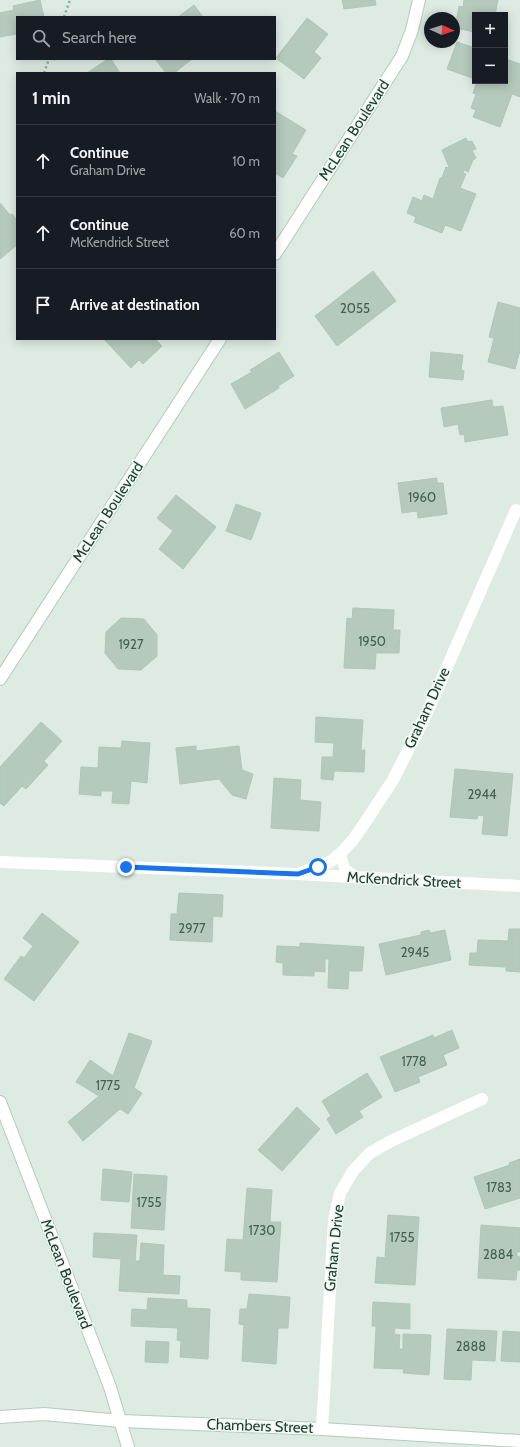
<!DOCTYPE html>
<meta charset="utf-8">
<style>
:root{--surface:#171b24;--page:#20242c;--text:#f1f3f6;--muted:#9ea1a6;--line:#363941}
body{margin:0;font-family:Cabin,sans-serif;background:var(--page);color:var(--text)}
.controls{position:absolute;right:12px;top:12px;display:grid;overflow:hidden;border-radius:0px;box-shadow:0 2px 10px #0003}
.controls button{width:36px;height:36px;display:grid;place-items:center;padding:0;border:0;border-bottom:1px solid var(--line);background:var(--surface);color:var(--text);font:20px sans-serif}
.compass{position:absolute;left:424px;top:12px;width:36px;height:36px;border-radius:50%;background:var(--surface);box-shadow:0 2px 10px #0003;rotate:93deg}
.stop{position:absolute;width:12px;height:12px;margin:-9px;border:3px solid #1a73e8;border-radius:50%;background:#fff}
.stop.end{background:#1a73e8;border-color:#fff;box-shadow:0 1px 4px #0008}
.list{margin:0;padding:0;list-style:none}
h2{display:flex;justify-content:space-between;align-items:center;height:52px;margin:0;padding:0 16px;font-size:17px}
h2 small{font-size:13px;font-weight:400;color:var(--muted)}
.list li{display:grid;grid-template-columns:26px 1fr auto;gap:12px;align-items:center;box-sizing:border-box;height:72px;padding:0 16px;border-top:1px solid var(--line)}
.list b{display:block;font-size:15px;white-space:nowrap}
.list p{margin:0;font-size:13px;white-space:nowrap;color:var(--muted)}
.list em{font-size:13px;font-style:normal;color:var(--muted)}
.icon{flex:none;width:22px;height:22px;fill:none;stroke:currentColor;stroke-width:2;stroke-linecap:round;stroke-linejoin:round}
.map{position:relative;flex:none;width:520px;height:1447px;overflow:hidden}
.search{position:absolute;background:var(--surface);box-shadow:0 2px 10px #0003;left:16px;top:16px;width:260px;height:44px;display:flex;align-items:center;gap:10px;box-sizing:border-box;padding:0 14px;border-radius:0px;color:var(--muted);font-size:15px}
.panel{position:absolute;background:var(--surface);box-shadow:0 2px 10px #0003;left:16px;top:72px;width:260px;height:268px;border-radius:0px}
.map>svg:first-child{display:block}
.building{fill:#b6c9bd;stroke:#afc6b8}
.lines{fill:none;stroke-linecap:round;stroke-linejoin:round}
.secondary-casing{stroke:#b0ccbc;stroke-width:14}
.path{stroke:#7ab395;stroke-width:2.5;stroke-dasharray:2 3;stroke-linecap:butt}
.lane{stroke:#fff;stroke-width:11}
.street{stroke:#fff;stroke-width:12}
.secondary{stroke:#fff;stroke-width:12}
.route{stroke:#1a73e8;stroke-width:5}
.labels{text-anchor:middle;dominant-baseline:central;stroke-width:3;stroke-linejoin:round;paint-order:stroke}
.number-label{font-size:13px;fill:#436051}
.street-label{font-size:15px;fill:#1d3d2d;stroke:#eef8f1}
</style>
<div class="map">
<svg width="520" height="1447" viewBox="0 0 520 1447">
<rect width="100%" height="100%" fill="#deebe2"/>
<g class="building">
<path d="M40 0 44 17H17V34L0 37V13L14 10 13 6Z"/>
<path d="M342 0H375L376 5 344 9Z"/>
<path d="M464 0H498L495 15 481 12 480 15H475V32L455 28 459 6 463 7Z"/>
<path d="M194 5 203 17H178Z"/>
<path d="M307 18 328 34 314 52 321 58 304 79 276 58Z"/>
<path d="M457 42 475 48V79L447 69Z"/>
<path d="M505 54 508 55 506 59 520 64V97L512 94 500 127 473 117 476 110 471 108 476 94 473 93 477 81H505Z"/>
<path d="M108 59H111L120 73H87Z"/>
<path d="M155 59H192L174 73H166Z"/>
<path d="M275 111 306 130 292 154 297 156 283 178 275 173Z"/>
<path d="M466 138 468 142 472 141 476 149 472 150 476 158 473 160 468 172 464 170 463 173 466 174 460 188 476 194 461 231 445 225 442 233 414 222 416 217 407 213 413 197 422 201 424 195 433 199 440 178H442L446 167 449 168V167L442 150Z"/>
<path d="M0 203 10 215 12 214 17 220V245L0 259Z"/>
<path d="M373 271 396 301 337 346 315 316Z"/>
<path d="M498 302 520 308V350L515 369 488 362 494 338 489 337Z"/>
<path d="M104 339H155L162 346 143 364 139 360 131 368Z"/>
<path d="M279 352 294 376 278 386 279 388 245 409 231 384 252 372 250 370Z"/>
<path d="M431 352 463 355 461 370 464 371 463 380 429 377Z"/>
<path d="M492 400 493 407 503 406 508 435 465 442 464 434 460 435 458 424 444 427 441 408Z"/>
<path d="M437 478V483H443L447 514 418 518 417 511 402 513 398 483Z"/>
<path d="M176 495 216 527 183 569 159 549 173 531 157 518Z"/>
<path d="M236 504 261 513 251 540 226 531Z"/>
<path d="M353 608 394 610 393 630H400L399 653H376L375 669 344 668 347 618 352 619Z"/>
<path d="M121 618 144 619 157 635V656L141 670 118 669 105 653 106 632Z"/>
<path d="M316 717 363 720 361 750H365L364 772 334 771 333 780 321 779 322 757H333L334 743 315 742Z"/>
<path d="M41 722 62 741 44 761 48 765 26 789 22 786 4 806 0 803V767Z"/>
<path d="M122 741 150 743 147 783 131 781 129 804 112 803 113 791H101V796L79 794 81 767 98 768 99 747 121 748Z"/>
<path d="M196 746V751L239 746 242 770 253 774 246 799 232 795 219 779 180 784 176 748Z"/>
<path d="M455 769 513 774 507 836 482 834 484 816 478 815 477 819 450 817Z"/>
<path d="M274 778 301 780 300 800 321 802 319 831 271 828Z"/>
<path d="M179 893 223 895 222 917 213 916 212 942 170 940 171 914H177Z"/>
<path d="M42 913 79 942 34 1001 4 979 21 956 24 958 33 946 23 938Z"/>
<path d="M509 929H520V972L506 971V967L469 965 470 953H477L478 940 508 941Z"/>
<path d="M429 930 430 933 445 930 451 960 386 975 379 944 421 935V932Z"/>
<path d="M300 943 364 947 362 971H349L348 989 328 988 329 959H325V972L314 971V976L283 975V963L276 962 277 946 300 947Z"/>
<path d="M452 1030 459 1048 443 1055 447 1065 418 1077 420 1082 395 1092 380 1057 433 1035 434 1038Z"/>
<path d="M129 1033 152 1041 134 1088 142 1093 128 1114 120 1109 83 1141 68 1122 99 1096 76 1082 90 1060 113 1076Z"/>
<path d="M367 1073 382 1097 359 1111 363 1117 336 1134 327 1119 331 1116 322 1101Z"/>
<path d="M297 1107 320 1129 282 1171 258 1150Z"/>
<path d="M520 1159V1198L485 1209 474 1177 510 1165 509 1163Z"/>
<path d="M103 1169 132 1172 129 1202 101 1200Z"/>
<path d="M134 1174 167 1176 164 1230 131 1228Z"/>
<path d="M247 1188 272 1190 270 1222H281L277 1282 241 1280V1272L225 1271 227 1239 243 1240Z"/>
<path d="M388 1215 419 1217 415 1285 375 1283 377 1257 385 1258Z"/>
<path d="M481 1225 520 1228V1252H517V1256L520 1257V1270H517L516 1280 478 1278Z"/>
<path d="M94 1233 137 1235 135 1261H140L141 1243 164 1245 163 1275 180 1276 179 1294 119 1291 121 1259 93 1257Z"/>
<path d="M249 1294 290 1297 288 1328H278L276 1364 242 1361 244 1325 239 1324 240 1309H247Z"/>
<path d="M148 1298 187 1300V1308L210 1309 208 1359 180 1357 181 1341 177 1340 178 1328 131 1326 132 1309 147 1310Z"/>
<path d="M373 1302 410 1304V1329L395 1328 394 1334 400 1335 399 1349H403V1334L431 1335 429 1375 403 1373 404 1369 374 1368 376 1326H372Z"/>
<path d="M447 1329 497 1331 495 1361 472 1360 471 1380 444 1379Z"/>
<path d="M503 1331 520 1332V1362L501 1361Z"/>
<path d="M146 1341 169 1342 168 1363 145 1362Z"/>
</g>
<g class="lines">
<defs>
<g id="secondary">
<path d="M275 254 402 56 412 30 419 0"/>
<path d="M0 679 220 339"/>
<path d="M0 1102 110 1387 128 1447"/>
<path d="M0 1417 44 1414 121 1421 322 1429 520 1441"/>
</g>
</defs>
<use href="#secondary" class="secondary-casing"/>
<g class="path">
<path d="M64 17 70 0"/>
<path d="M44 73 49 59"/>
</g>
<path class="lane" d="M340 854 345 869 356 877"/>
<g class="street">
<path d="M0 862 298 874 520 886"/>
<path d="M303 872 330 862 340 854 353 840 366 821 393 780 426 715 516 510"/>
<path d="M322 1429 334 1220 340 1193 353 1171 370 1153 391 1141 482 1099"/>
</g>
<use href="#secondary" class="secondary"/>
</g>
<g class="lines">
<path class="route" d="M126 867 298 874 318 867"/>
</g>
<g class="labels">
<g class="number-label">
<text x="355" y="308">2055</text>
<text x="422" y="497">1960</text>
<text x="372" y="641">1950</text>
<text x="131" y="644">1927</text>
<text x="482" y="794">2944</text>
<text x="192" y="928">2977</text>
<text x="415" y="952">2945</text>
<text x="414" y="1061">1778</text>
<text x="108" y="1085">1775</text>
<text x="499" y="1187">1783</text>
<text x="149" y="1202">1755</text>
<text x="262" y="1230">1730</text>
<text x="402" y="1237">1755</text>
<text x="498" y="1254">2884</text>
<text x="471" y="1346">2888</text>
</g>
<g class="street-label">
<text transform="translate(354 130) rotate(-57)">McLean Boulevard</text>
<text transform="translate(108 512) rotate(-57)">McLean Boulevard</text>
<text transform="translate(427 708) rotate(-65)">Graham Drive</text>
<text transform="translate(404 880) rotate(3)">McKendrick Street</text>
<text transform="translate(334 1248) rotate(-84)">Graham Drive</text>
<text transform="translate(66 1274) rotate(69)">McLean Boulevard</text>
<text transform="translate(260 1426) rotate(2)">Chambers Street</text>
</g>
</g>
</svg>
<div class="controls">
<button>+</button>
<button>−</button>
</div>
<svg class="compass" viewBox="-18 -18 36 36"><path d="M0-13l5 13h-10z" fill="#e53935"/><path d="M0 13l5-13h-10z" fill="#9ea1a6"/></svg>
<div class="stop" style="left:318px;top:867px"></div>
<div class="stop end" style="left:126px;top:867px"></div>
<div class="search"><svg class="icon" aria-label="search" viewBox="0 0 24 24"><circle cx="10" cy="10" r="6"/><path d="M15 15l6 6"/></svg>Search here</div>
<section class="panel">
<h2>1 min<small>Walk · 70 m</small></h2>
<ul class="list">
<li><svg class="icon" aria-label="ahead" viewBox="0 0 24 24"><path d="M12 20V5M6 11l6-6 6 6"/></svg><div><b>Continue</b><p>Graham Drive</p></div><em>10 m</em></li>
<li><svg class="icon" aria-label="ahead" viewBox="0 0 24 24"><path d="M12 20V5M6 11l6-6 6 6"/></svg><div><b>Continue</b><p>McKendrick Street</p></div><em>60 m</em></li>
<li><svg class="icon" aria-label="arrive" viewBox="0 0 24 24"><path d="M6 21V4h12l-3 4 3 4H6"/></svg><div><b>Arrive at destination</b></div></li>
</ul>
</section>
</div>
